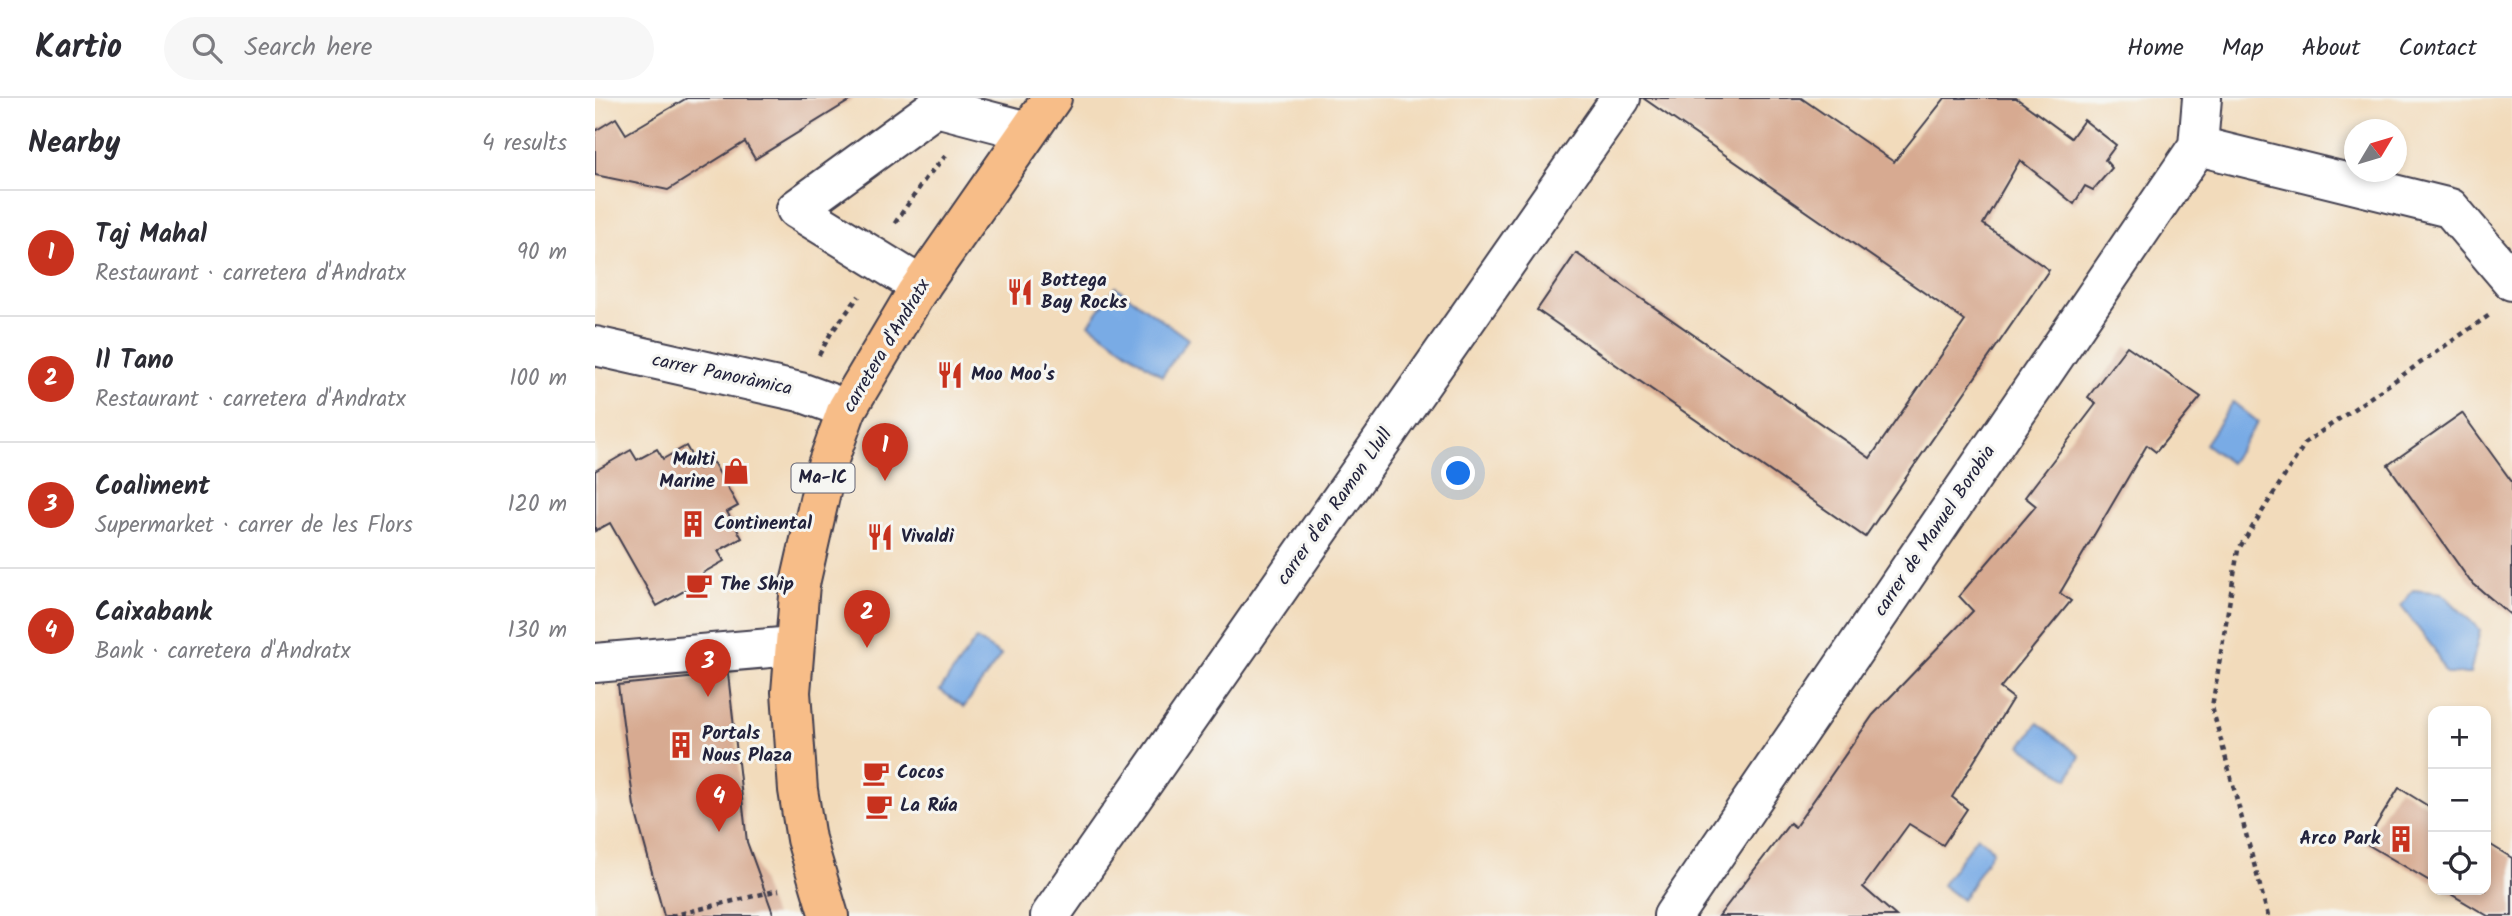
<!DOCTYPE html>
<meta charset="utf-8">
<style>
:root{--surface:#fff;--page:#f7f7f7;--text:#2b2b33;--muted:#7c7c81;--line:#e1e1e2;--accent:#c8321e}
body{margin:0;font-family:Kalam,sans-serif;background:var(--page);color:var(--text)}
.controls{position:absolute;right:21px;bottom:21px;display:grid;overflow:hidden;border-radius:14px;box-shadow:0 4px 10px #0003}
.controls button{width:63px;height:63px;display:grid;place-items:center;padding:0;border:0;border-bottom:2px solid var(--line);background:var(--surface);color:var(--text);font:35px sans-serif}
.compass{position:absolute;left:1749px;top:21px;width:63px;height:63px;border-radius:50%;background:var(--surface);box-shadow:0 4px 10px #0003;rotate:52deg}
.you{position:absolute;left:864px;top:376px;width:24px;height:24px;margin:-18px;border:5px solid #fff;border-radius:50%;background:#1a73e8;box-shadow:0 0 0 10px #1a73e833}
.badge{display:grid;place-items:center;width:46px;height:46px;border-radius:50%;background:var(--accent);color:#fff;font-size:23px;font-weight:700}
.pin{position:absolute;translate:-50% -58px;filter:drop-shadow(0 2px 4px #0008)}
.pin::after{content:'';position:absolute;top:37px;width:24px;height:21px;background:inherit;clip-path:polygon(0 0,100% 0,50% 100%)}
.list{margin:0;padding:0;list-style:none}
h2{display:flex;justify-content:space-between;align-items:center;height:91px;margin:0;padding:0 28px;font-size:30px}
h2 small{font-size:23px;font-weight:400;color:var(--muted)}
.list li{display:grid;grid-template-columns:46px 1fr auto;gap:21px;align-items:center;box-sizing:border-box;height:126px;padding:0 28px;border-top:2px solid var(--line)}
.list b{display:block;font-size:26px;white-space:nowrap}
.list p{margin:0;font-size:23px;white-space:nowrap;color:var(--muted)}
.list em{font-size:23px;font-style:normal;color:var(--muted)}
.icon{flex:none;width:38px;height:38px;fill:none;stroke:currentColor;stroke-width:2;stroke-linecap:round;stroke-linejoin:round}
.map{position:relative;flex:none;width:1917px;height:818px;overflow:hidden}
header{display:flex;align-items:center;gap:42px;box-sizing:border-box;height:98px;padding:0 35px;background:var(--surface);border-bottom:2px solid var(--line)}
header strong{font-size:33px}
nav{display:flex;gap:38px;margin-inline-start:auto;font-size:24px}
.search{width:490px;height:63px;background:var(--page);display:flex;align-items:center;gap:18px;box-sizing:border-box;padding:0 24px;border-radius:38px;color:var(--muted);font-size:26px}
main{display:flex}
aside{flex:1;background:var(--surface)}
.map>svg:first-child{display:block}
.water{fill:#79abe5;stroke:#4e6690;stroke-width:2}
.building{fill:#d7aa91}
.lines{fill:none;stroke-linecap:round;stroke-linejoin:round}
.minor-casing{stroke:#413e4e;stroke-width:42}
.major-casing{stroke:#413e4e;stroke-width:42}
.path{stroke:#413e4e;stroke-width:4.5;stroke-dasharray:5 5;stroke-linecap:butt}
.minor{stroke:#fff;stroke-width:38}
.major{stroke:#f7bd88;stroke-width:38}
.labels{text-anchor:middle;dominant-baseline:central;stroke-width:6;stroke-linejoin:round;paint-order:stroke}
.shield{fill:#f6f6f2;stroke:#626272;stroke-width:2}
.shield-label{font-size:18px;font-weight:bold;fill:#22223b}
.poi-label{font-size:19px;font-weight:bold;fill:#22223b;stroke:#f6f6f2;text-anchor:start}
.street-label{font-size:19px;fill:#22223b;stroke:#f6f6f2}
</style>
<header>
<strong>Kartio</strong>
<div class="search"><svg class="icon" aria-label="search" viewBox="0 0 24 24"><circle cx="10" cy="10" r="6"/><path d="M15 15l6 6"/></svg>Search here</div>
<nav><a>Home</a><a>Map</a><a>About</a><a>Contact</a></nav>
</header>
<main>
<aside>
<h2>Nearby<small>4 results</small></h2>
<ul class="list">
<li><span class="badge">1</span><div><b>Taj Mahal</b><p>Restaurant · carretera d'Andratx</p></div><em>90 m</em></li>
<li><span class="badge">2</span><div><b>Il Tano</b><p>Restaurant · carretera d'Andratx</p></div><em>100 m</em></li>
<li><span class="badge">3</span><div><b>Coaliment</b><p>Supermarket · carrer de les Flors</p></div><em>120 m</em></li>
<li><span class="badge">4</span><div><b>Caixabank</b><p>Bank · carretera d'Andratx</p></div><em>130 m</em></li>
</ul>
</aside>
<div class="map">
<svg width="1917" height="818" viewBox="0 0 1917 818">
<rect width="100%" height="100%" fill="#f6f6f2"/>
<filter id="ink" filterUnits="userSpaceOnUse"><feTurbulence type="fractalNoise" baseFrequency=".0143" numOctaves="2"/><feDisplacementMap in="SourceGraphic" scale="14" xChannelSelector="R" yChannelSelector="G"/><feConvolveMatrix kernelMatrix="1 2 1 2 8 2 1 2 1" color-interpolation-filters="sRGB"/></filter>
<filter id="wash" filterUnits="userSpaceOnUse"><feTurbulence type="fractalNoise" baseFrequency=".00686" numOctaves="4" result="noise"/><feDisplacementMap in="SourceGraphic" scale="28" xChannelSelector="R" yChannelSelector="G"/><feGaussianBlur stdDeviation="1.57" result="paint"/><feColorMatrix in="noise" values="0 0 0 0 0 0 0 0 0 0 0 0 0 0 0 0 0 1.4 0 .05"/><feComposite in="paint" operator="in"/></filter>
<g filter="url(#wash)">
<rect width="100%" height="100%" fill="#f2dbbb"/>
<g class="water">
<path d="M521 189 593 241 567 278 494 226Z"/>
<path d="M1638 304 1663 324 1635 365 1610 346Z"/>
<path d="M1818 492 1847 495 1885 532 1875 576H1851L1839 551 1806 508Z"/>
<path d="M381 541 406 557 369 609 345 592Z"/>
<path d="M1443 625 1485 658 1473 681 1426 648Z"/>
<path d="M1382 738 1398 752 1367 802 1347 787Z"/>
</g>
<g id="blocks">
<g class="building">
<path d="M92 0H259L160 61 150 44 73 92 0 77V33L21 20 31 36Z"/>
<path d="M1048 0H1206L1299 64 1350 0H1421L1476 40 1489 22 1521 47 1510 62 1517 70 1498 92 1490 88 1479 106 1425 62 1388 126 1454 172 1270 439 942 212 981 155 1275 360 1370 223Z"/>
<path d="M1532 248 1606 299 1561 354 1552 347 1465 495 1476 503 1405 590 1418 600 1357 699 1372 711 1348 747 1314 726 1268 789 1301 818H1124L1195 725 1200 729 1278 617 1378 513 1364 498 1441 408 1430 399 1501 306 1493 299Z"/>
<path d="M1867 315 1917 384V518L1875 483 1793 367Z"/>
<path d="M91 348 104 371 118 364 143 408 132 414 147 440 123 453 129 463 108 475 111 481 62 508 15 425 0 433V373L36 352 42 362 62 351 68 361Z"/>
<path d="M133 576 152 744 179 818H69L39 708 23 587Z"/>
<path d="M1804 690 1838 711V785L1770 745Z"/>
<path d="M1891 744 1917 760V818H1893L1849 792H1891Z"/>
</g>
</g>
</g>
<g filter="url(#ink)">
<use href="#blocks" fill-opacity="0" stroke="#413e4e" stroke-width="2"/>
<g class="lines">
<defs>
<g id="minor">
<path d="M1603 48 1855 110 1917 183"/>
<path d="M326 188 201 111 341 9 433 33"/>
<path d="M0 248 205 294 252 311"/>
<path d="M0 565 198 548"/>
<path d="M455 818 1026 0"/>
<path d="M1078 818 1603 48 1607 0"/>
</g>
<path id="major" d="M234 818 211 741 203 692 196 594 205 486 232 367 252 311 321 195 457 0"/>
</defs>
<use href="#minor" class="minor-casing"/>
<use href="#major" class="major-casing"/>
<g class="path">
<path d="M300 125 331 80 354 54"/>
<path d="M224 257 236 235 264 198"/>
<path d="M76 818 184 792"/>
<path d="M1673 818 1617 609 1643 452 1711 344 1896 216"/>
</g>
<use href="#minor" class="minor"/>
<use href="#major" class="major"/>
</g>
</g>
<defs>
<symbol id="restaurant-bare" viewBox="-9 -9 18 18"><path d="M-5-6h1v4h1v-4h1v4h1v-4h1v5L-1.5 .5V6h-2V.5L-5-1ZM5-6V6H3V1.5H1.5Q1.5-4 5-6Z" fill="#c8321e" stroke="#f6f6f2" stroke-width="2.5" paint-order="stroke"/></symbol>
<symbol id="shop-bare" viewBox="-9 -9 18 18"><path d="M-5-2.5h2.3a2.7 3.5 0 0 1 5.4 0H5L5.5 6h-11ZM-1.5-2.5h3a1.5 2.3 0 0 0-3 0Z" fill="#c8321e" stroke="#f6f6f2" stroke-width="2.5" paint-order="stroke"/></symbol>
<symbol id="building-bare" viewBox="-9 -9 18 18"><path d="M-4-6H4V6H1V3H-1V6H-4ZM-2.5-4.3h1.7v1.8h-1.7ZM.8-4.3h1.7v1.8H.8ZM-2.5-1h1.7V.8h-1.7ZM.8-1h1.7V.8H.8Z" fill="#c8321e" stroke="#f6f6f2" stroke-width="2.5" paint-order="stroke"/></symbol>
<symbol id="cafe-bare" viewBox="-9 -9 18 18"><path d="M-5.5-4.5H6V0H3Q3 3.5 0 3.5H-2.5Q-5.5 3.5-5.5 0ZM3-3.2v2h1.7v-2ZM-6 4.5H4V6H-6Z" fill="#c8321e" stroke="#f6f6f2" stroke-width="2.5" paint-order="stroke"/></symbol>
</defs>
<g fill-rule="evenodd">
<use href="#restaurant-bare" x="406" y="175" width="38" height="38"/>
<use href="#restaurant-bare" x="336" y="258" width="38" height="38"/>
<use href="#shop-bare" x="122" y="354" width="38" height="38"/>
<use href="#building-bare" x="79" y="407" width="38" height="38"/>
<use href="#restaurant-bare" x="266" y="420" width="38" height="38"/>
<use href="#cafe-bare" x="85" y="468" width="38" height="38"/>
<use href="#building-bare" x="67" y="628" width="38" height="38"/>
<use href="#cafe-bare" x="262" y="656" width="38" height="38"/>
<use href="#cafe-bare" x="265" y="689" width="38" height="38"/>
<use href="#building-bare" x="1787" y="722" width="38" height="38"/>
</g>
<g class="labels">
<rect class="shield" x="196.5" y="365.5" width="63" height="29" rx="5"/>
<g class="shield-label">
<text x="228" y="380">Ma-1C</text>
</g>
<g class="poi-label">
<text x="446" y="183">Bottega<tspan x="446" dy="22">Bay Rocks</tspan></text>
<text x="376" y="277">Moo Moo's</text>
<text x="120" y="362" text-anchor="end">Multi<tspan x="120" dy="22">Marine</tspan></text>
<text x="119" y="426">Continental</text>
<text x="306" y="439">Vivaldi</text>
<text x="125" y="487">The Ship</text>
<text x="107" y="636">Portals<tspan x="107" dy="22">Nous Plaza</tspan></text>
<text x="302" y="675">Cocos</text>
<text x="305" y="708">La Rúa</text>
<text x="1785" y="741" text-anchor="end">Arco Park</text>
</g>
<g class="street-label">
<text transform="translate(292 248) rotate(-59)">carretera d'Andratx</text>
<text transform="translate(127 277) rotate(12)">carrer Panoràmica</text>
<text transform="translate(740 409) rotate(-55)">carrer d'en Ramon Llull</text>
<text transform="translate(1340 433) rotate(-56)">carrer de Manuel Borobia</text>
</g>
</g>
</svg>
<div class="controls">
<button>+</button>
<button>−</button>
<button><svg class="icon" aria-label="locate" viewBox="0 0 24 24"><circle cx="12" cy="12" r="6"/><path d="M12 2v4M12 18v4M2 12h4M18 12h4"/></svg></button>
</div>
<svg class="compass" viewBox="-18 -18 36 36"><path d="M0-13l5 13h-10z" fill="#e53935"/><path d="M0 13l5-13h-10z" fill="#7c7c81"/></svg>
<div class="you"></div>
<div class="pin badge" style="left:290px;top:383px">1</div>
<div class="pin badge" style="left:272px;top:550px">2</div>
<div class="pin badge" style="left:113px;top:599px">3</div>
<div class="pin badge" style="left:124px;top:734px">4</div>
</div>
</main>
